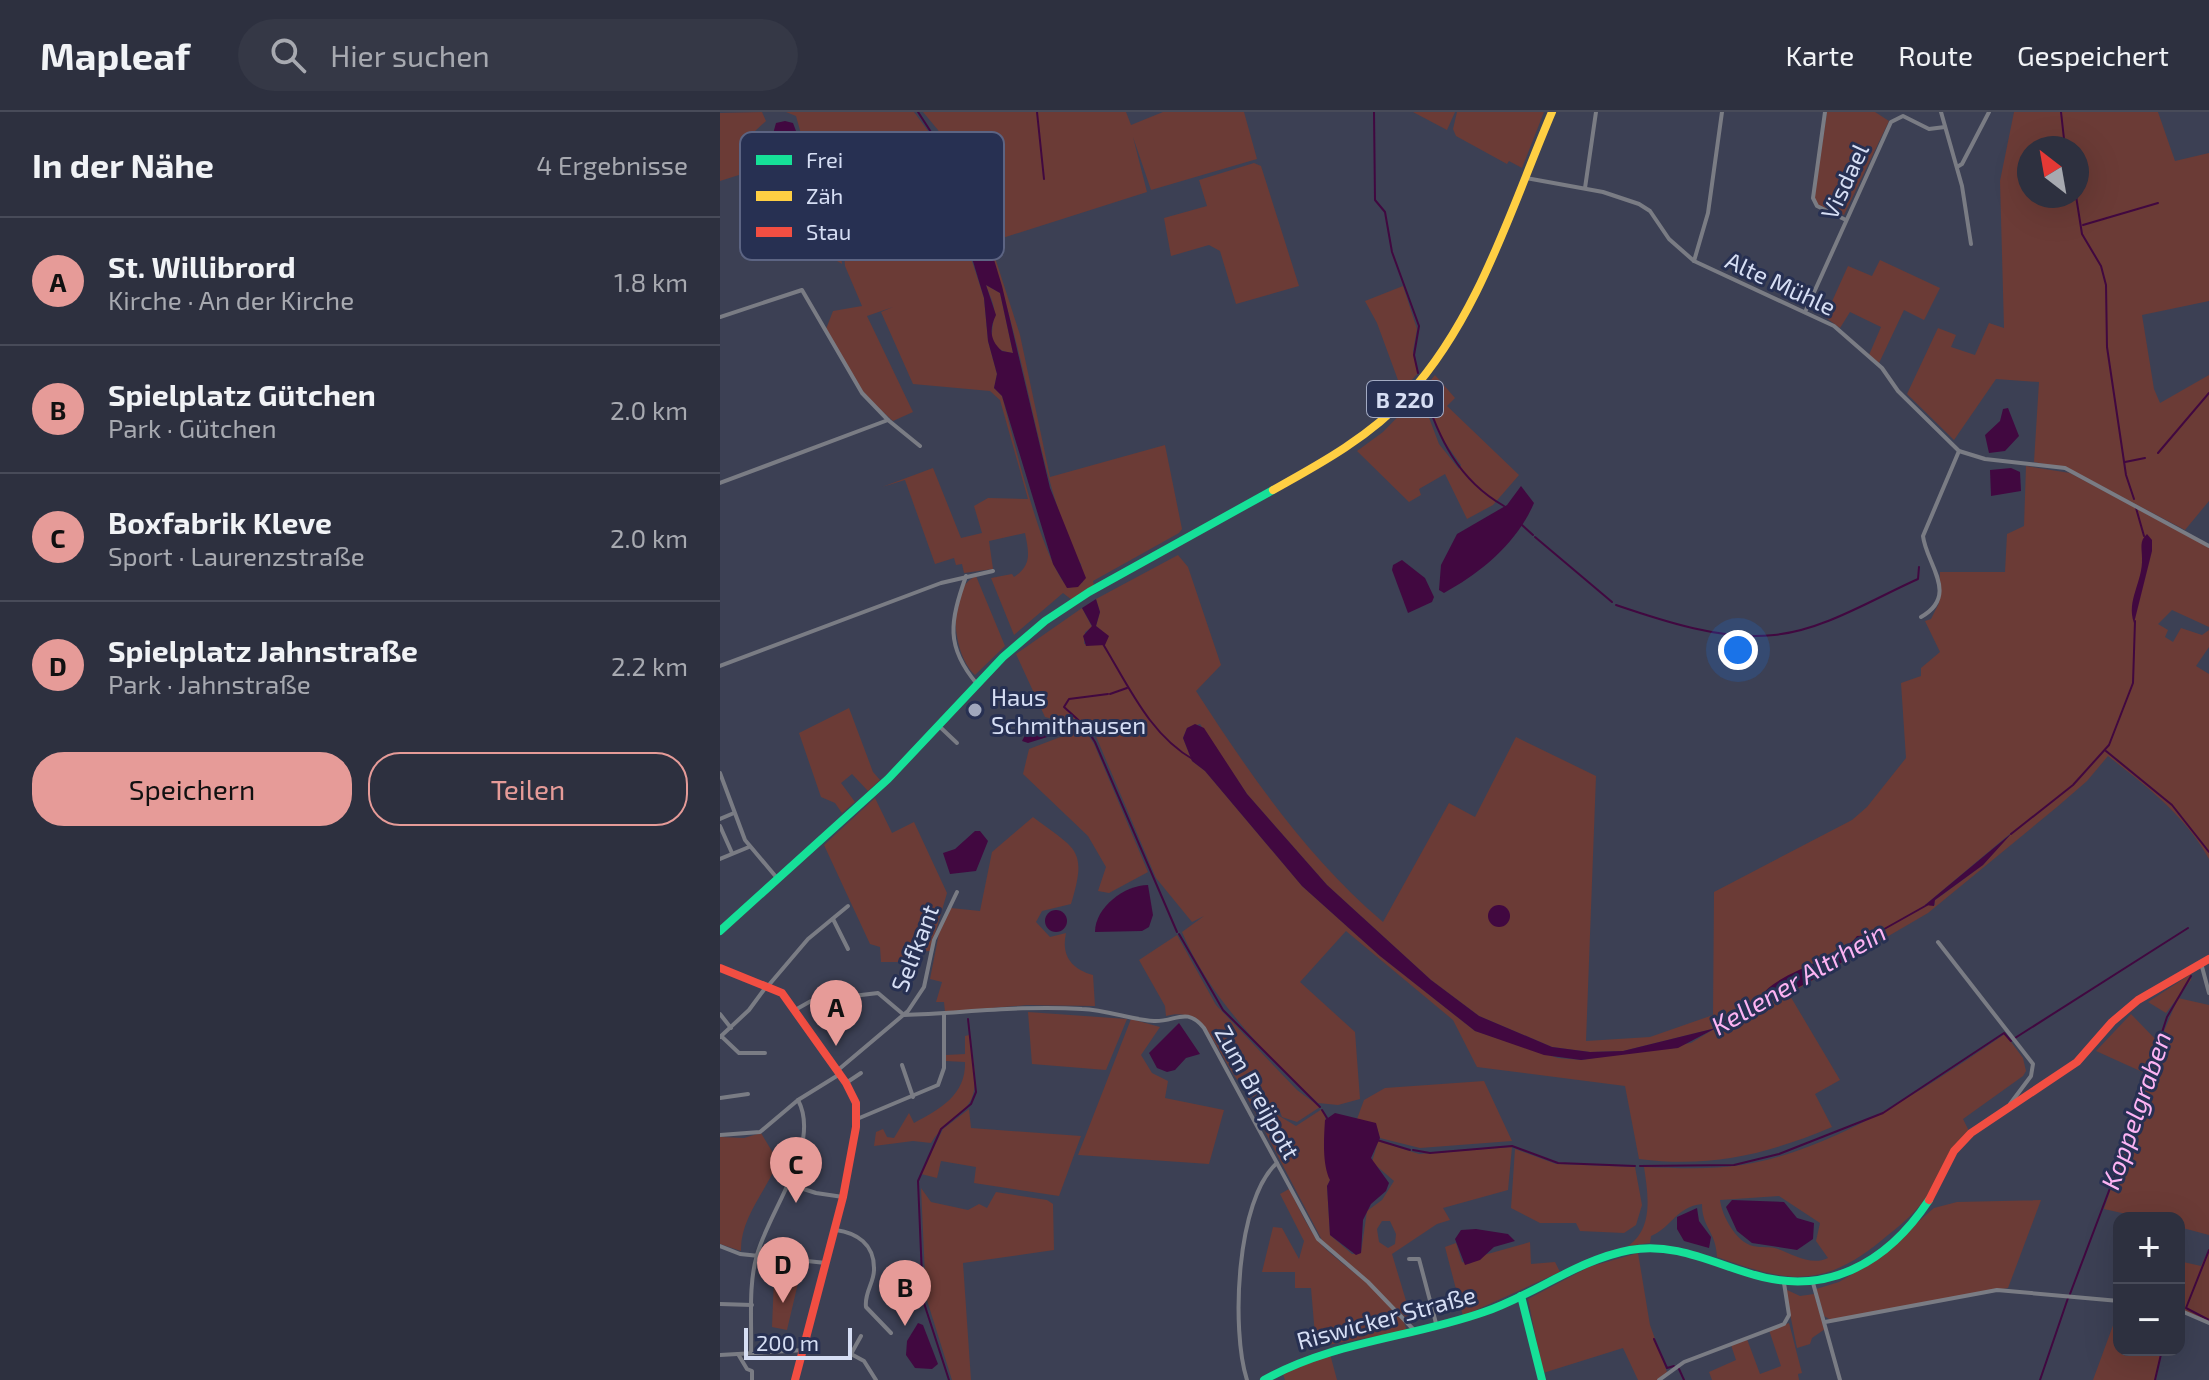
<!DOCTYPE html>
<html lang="de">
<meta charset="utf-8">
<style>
:root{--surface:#2d303f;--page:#353846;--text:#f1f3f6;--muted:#a7a9b0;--line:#484b59;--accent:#e69b98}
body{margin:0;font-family:"Exo 2",sans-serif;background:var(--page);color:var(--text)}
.controls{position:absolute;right:24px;bottom:24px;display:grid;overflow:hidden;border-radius:16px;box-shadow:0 8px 32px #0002}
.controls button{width:72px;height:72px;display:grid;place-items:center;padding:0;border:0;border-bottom:2px solid var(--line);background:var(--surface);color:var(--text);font:40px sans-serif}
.compass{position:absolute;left:1297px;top:24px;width:72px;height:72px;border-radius:50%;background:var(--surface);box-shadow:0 8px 32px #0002;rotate:329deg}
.scale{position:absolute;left:24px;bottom:20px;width:108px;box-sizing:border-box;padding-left:8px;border:4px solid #d6def4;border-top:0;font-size:22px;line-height:28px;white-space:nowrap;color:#d6def4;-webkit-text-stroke:6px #273052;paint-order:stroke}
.you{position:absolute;left:1018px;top:538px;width:28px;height:28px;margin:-20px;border:6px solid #fff;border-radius:50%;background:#1a73e8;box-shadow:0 0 0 12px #1a73e833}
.badge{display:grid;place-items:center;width:52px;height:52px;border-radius:50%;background:var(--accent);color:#111;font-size:26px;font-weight:700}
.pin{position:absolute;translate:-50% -66px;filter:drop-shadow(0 2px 4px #0008)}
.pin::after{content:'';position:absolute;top:42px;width:28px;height:24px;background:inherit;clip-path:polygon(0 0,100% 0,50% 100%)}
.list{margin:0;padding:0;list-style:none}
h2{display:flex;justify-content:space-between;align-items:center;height:104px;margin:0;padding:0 32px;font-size:34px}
h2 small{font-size:26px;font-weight:400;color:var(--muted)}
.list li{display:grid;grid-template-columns:52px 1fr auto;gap:24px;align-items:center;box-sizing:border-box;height:128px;padding:0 32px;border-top:2px solid var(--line)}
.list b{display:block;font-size:30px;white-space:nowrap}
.list p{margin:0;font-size:26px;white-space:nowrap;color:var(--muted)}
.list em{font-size:26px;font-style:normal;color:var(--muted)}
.actions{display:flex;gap:16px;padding:24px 32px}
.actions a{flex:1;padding:18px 0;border:2px solid var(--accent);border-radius:32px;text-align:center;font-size:28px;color:var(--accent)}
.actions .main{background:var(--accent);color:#111}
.icon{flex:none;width:44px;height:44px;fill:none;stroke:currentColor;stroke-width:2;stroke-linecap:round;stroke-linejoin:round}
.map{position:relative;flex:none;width:1489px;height:1268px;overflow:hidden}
header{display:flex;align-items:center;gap:48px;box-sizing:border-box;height:112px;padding:0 40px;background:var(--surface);border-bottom:2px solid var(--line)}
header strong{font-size:38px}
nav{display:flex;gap:44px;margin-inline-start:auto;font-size:28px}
.search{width:560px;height:72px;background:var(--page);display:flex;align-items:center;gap:20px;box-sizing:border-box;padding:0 28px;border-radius:44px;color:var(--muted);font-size:30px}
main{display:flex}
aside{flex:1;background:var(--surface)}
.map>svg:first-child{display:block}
.green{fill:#6b3b36;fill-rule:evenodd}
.water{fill:#410840;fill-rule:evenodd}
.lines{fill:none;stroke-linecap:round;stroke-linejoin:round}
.stream{stroke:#410840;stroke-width:2}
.street{stroke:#7a7c84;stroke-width:4}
.fast{stroke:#16e098;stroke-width:8}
.slow{stroke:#ffcf43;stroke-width:8}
.jam{stroke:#f24e42;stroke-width:8}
.poi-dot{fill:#a0a7bc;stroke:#273052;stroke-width:3}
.labels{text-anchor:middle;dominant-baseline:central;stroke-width:6;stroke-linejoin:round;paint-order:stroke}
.shield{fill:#273052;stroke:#a2aac3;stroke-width:2}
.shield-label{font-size:22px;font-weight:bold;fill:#d6def4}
.street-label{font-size:24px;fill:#d6def4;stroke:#273052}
.poi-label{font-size:24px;fill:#d6def4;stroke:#273052;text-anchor:start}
.water-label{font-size:26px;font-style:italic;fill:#fcb3f3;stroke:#273052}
.key{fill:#273052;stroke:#5c6483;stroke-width:2}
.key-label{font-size:22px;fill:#d6def4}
</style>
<header>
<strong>Mapleaf</strong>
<div class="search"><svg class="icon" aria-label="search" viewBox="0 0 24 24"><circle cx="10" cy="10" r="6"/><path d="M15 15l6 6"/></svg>Hier suchen</div>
<nav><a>Karte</a><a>Route</a><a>Gespeichert</a></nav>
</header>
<main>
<aside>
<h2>In der Nähe<small>4 Ergebnisse</small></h2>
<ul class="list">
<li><span class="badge">A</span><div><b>St. Willibrord</b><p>Kirche · An der Kirche</p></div><em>1.8 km</em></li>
<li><span class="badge">B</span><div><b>Spielplatz Gütchen</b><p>Park · Gütchen</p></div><em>2.0 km</em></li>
<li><span class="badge">C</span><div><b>Boxfabrik Kleve</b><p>Sport · Laurenzstraße</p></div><em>2.0 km</em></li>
<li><span class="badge">D</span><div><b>Spielplatz Jahnstraße</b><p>Park · Jahnstraße</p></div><em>2.2 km</em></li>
</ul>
<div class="actions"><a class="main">Speichern</a><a>Teilen</a></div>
</aside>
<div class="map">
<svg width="1489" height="1268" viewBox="0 0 1489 1268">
<rect width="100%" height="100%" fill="#3c4054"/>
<g class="green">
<path d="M42 0 46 9 35 19 33 28 45 35 49 54H58L73 69 84 64 86 40 76 4 66 0H194L214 27 238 82 246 79 218 18 203 0H406L411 13 443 0H524L537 47 431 78 413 25 427 80 270 130 300 223 330 365 445 333 462 417 459 421 373 469 374 474 352 488 343 481 294 523 271 466 292 462 294 465C312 453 309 441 305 421L269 429 273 457 244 461 242 452 236 453 234 446 215 452 185 368 162 375 213 356 241 426 262 421 254 394 268 386 308 387 280 288 270 279 193 272 161 200 173 195 147 204 193 300 173 309 145 284 106 217 113 199 142 194 125 154 122 115H118L122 152 102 140 91 145 44 55 0 69V1ZM256 108C304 215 311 334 354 443L361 452 363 470 349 476C322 452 293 324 282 284L274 276 277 262 268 229 264 186 247 134Z"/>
<path d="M693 0H735L727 18Z"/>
<path d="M737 0H824L802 56 789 49 787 52 736 24 733 17Z"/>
<path d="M1107 0H1155L1169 9 1124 103 1098 93 1094 85Z"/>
<path d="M1294 0H1438L1455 49 1489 41V189L1422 203 1434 277 1440 291 1489 263V389L1465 418 1349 357 1314 350 1319 270 1276 267 1234 328 1187 282 1218 216 1236 223 1231 235 1255 243 1269 211 1284 216 1280 69ZM1309 36H1357V84H1309Z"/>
<path d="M534 51 541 54 579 174 516 192 500 139 489 133 451 144 444 106 487 94 479 68Z"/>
<path d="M1160 148 1220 176 1204 208 1184 198 1159 251 1149 243 1161 215 1130 200 1120 216 1105 205 1128 154 1152 164Z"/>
<path d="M266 173 280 181 293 241C266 238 272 223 274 204 276 193 269 183 266 173Z"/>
<path d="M683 174 697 217 693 239 698 261 682 279 657 211 645 189Z"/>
<path d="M715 263 735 286 727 294 799 363 773 393 747 407 725 362 699 377 701 383 689 390 637 339 663 320 700 282 719 332 739 357 741 353 719 322 703 278Z"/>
<path d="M1306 354 1350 361 1489 435V515L1452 498 1438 512 1448 518 1445 525 1453 530 1461 516 1482 523 1489 518V535L1476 554 1489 562V747C1465 703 1426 674 1388 644L1367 669 1337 695 1208 801 1069 882 1120 968 1095 982 1112 1015C1045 1043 991 1056 919 1047L905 974 757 955 733 908 626 819 580 870 635 920 640 987 618 993 598 991C546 943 489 885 462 820L484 804 472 810 436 766 375 622 359 609 374 632 428 760 389 781 378 779 386 755 368 724 303 662 309 637 343 624 353 613 325 605 296 542 362 496 372 515 365 520 364 532 381 533 382 519 376 514 380 500 376 487 458 443 468 455 501 553 476 579C531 664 586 744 663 810L729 691 755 705 796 625 876 664 866 929 930 925 993 903 994 780 1132 708 1147 695 1186 646 1181 571 1201 564V556L1220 540 1205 509 1211 507 1219 491 1220 460H1285L1287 422 1304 414ZM480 612 527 682 607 773 711 868 759 904 832 935 870 940 903 939 996 916 971 931 861 948 838 946 755 919 660 844 582 774 485 659 472 649 463 626 467 616ZM1292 720 1263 753 1214 789 1215 793H1205ZM1133 829 1139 839 1131 846 1053 888 1036 892 1060 869Z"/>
<path d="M256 464 285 534 255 563C233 544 225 478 256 464Z"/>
<path d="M129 596 153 660 160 668 148 679 132 662 121 671 135 690 122 701 115 691 101 685 79 621Z"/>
<path d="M155 686 172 721 194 710 227 781 210 839 191 840V850H161L160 835 150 832 104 733Z"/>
<path d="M313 705C356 738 368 736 351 792L322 799 316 810 330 825 346 821C341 843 351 857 373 863L375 894 307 893 225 900 224 890H216L222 870 210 867 219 821 231 796 260 799 272 740Z"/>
<path d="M457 823 496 893 577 978 600 995 577 1010 562 1005 559 997C498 986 502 888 446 904L445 894 419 848Z"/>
<path d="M1471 862V868L1446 901 1428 890Z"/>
<path d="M1458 886 1489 893V1123L1459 1115V1106H1424L1384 1097 1429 963 1376 939 1411 902 1439 931Z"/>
<path d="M308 900 407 907 386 958 312 952Z"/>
<path d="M411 907 440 915 421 943 432 961 448 969 445 986 504 998 489 1052 358 1043Z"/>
<path d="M1285 922 1303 946 1306 959 1303 964 1243 1007 1249 1019C1227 1036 1221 1062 1206 1085 1195 1102 1178 1115 1162 1128 1101 1178 1067 1170 997 1145 996 1119 982 1116 982 1092 956 1095 952 1115 931 1124L930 1131 908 1134C934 1116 928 1082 924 1055 957 1056 990 1058 1022 1053 1115 1038 1209 974 1285 922ZM1059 1084 1100 1111 1096 1129 1108 1146C1091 1154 1074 1143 1058 1137 1050 1134 1041 1136 1033 1134 1016 1130 1002 1104 1000 1088Z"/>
<path d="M249 923C252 943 262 977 247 994 235 1008 221 1014 211 1031L193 1029 154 1034 156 1020 163 1017 167 1025 174 1026 189 1001 194 1011C220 997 246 983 245 950L226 949V943L245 942V924Z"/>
<path d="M764 969 792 1029 700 1036 660 1026 656 1013 637 1007 644 988 665 976Z"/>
<path d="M527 985 576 1014 602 997C612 1015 603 1046 610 1068L607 1074 610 1123 632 1142 641 1141 647 1099 662 1088 674 1069 652 1050 658 1029 699 1042 792 1035 788 1078 723 1096 730 1108 717 1112 672 1142 693 1212 603 1130ZM662 1109H670L676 1122 675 1132 668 1136 659 1130 657 1117Z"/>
<path d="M249 997 251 1016 361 1024 339 1084 254 1071 256 1055 221 1049 217 1066 201 1062 223 1017Z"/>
<path d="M41 1021 58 1049C46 1080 20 1106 21 1139L0 1132V1025L24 1026Z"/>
<path d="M795 1037 836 1052 915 1055 922 1093 916 1113 904 1121 860 1119 856 1111H820L791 1096Z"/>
<path d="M201 1076 211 1090 248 1098 259 1092 267 1096 276 1080 327 1088 333 1092 334 1138 243 1151 251 1268H232L206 1185Z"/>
<path d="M569 1077C579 1095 587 1116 600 1131 620 1154 681 1189 687 1219L596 1235 591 1176H575V1160H542L553 1115 562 1116 579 1147 584 1129 560 1082Z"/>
<path d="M1321 1088 1288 1176 1111 1208 1104 1204 1096 1177 1119 1170 1148 1153 1214 1096 1237 1090Z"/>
<path d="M810 1130 811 1152 835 1150 840 1160 743 1204 725 1135 736 1131 742 1150 749 1152 764 1143Z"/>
<path d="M1489 1137V1209L1459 1197V1149L1481 1154Z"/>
<path d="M918 1141 930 1213 947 1260 937 1268H918L903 1236 823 1261 808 1187 869 1155Z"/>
<path d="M54 1167 78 1171 67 1218 52 1215Z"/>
<path d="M1065 1177 1080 1184 1094 1182 1105 1217 1092 1226 1090 1232 1077 1236Z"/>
<path d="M1399 1197V1238H1442L1436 1268H1373Z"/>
<path d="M1069 1211 1082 1261 1078 1262 1079 1268H992L989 1260 1016 1248 1011 1233 1027 1227 1040 1262 1061 1254 1049 1218Z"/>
<path d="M610 1242 617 1268H565L563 1262Z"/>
</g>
<g class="water">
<path d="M65 9 73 11 82 35 83 58 77 62C60 59 62 45 61 33L51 29 56 11Z"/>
<path d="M256 107 272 141 282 174 330 376 366 466 358 475 347 476 333 452 282 284 274 276 277 262 268 229 264 186 246 126 250 110ZM266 173 280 181 293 241 282 239C270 229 269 217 276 203Z"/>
<path d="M1288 296 1299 324 1285 339 1269 341 1265 323 1280 309 1283 297Z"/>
<path d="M1291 356 1300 360 1301 379 1271 384 1270 358Z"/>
<path d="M801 374 814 391C797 431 761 461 724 481L719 478 721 453 737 422 787 393Z"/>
<path d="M1427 422 1432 428V439L1414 511C1406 488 1423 470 1422 446 1422 436 1419 429 1427 422Z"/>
<path d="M682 448 705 466 714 485 712 490 688 501 672 458 673 453Z"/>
<path d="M376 487 380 500 376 514 389 524 385 533 366 534 363 524 372 514 362 496Z"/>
<path d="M327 607 337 616V622L308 631 302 629 311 612Z"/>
<path d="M475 612 484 616 527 682 607 773 711 868 759 904 832 935 870 940 903 939 996 916 958 936 861 948 824 943 755 919 660 844 582 774 485 659 472 649 463 626 467 616Z"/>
<path d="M255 719H260L268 729 256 759 230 762 223 741 235 737Z"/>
<path d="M1293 720 1263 753 1215 788 1214 794 1205 793Z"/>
<path d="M428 773 433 803 429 815 422 819 375 820C375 795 405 773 428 773Z"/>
<circle cx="779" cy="804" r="11"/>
<circle cx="336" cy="809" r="11"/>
<path d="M1150 823 1149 832C1116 855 1076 881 1036 892 1051 858 1116 852 1137 824Z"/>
<path d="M459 911 480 942 466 946 455 958 447 960 437 956 429 941Z"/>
<path d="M615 1001 656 1011 660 1026 651 1046 669 1071 666 1079 651 1092 643 1108 641 1141 636 1143 610 1123 607 1074 610 1068C602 1052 604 1025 605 1008Z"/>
<path d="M1012 1088 1064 1090 1077 1106 1094 1111 1093 1127 1077 1138 1032 1131 1017 1119 1006 1095Z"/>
<path d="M977 1096 979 1109 991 1125 989 1136 964 1129 957 1117V1105Z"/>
<path d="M756 1117 788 1122 795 1129 774 1135 760 1148 745 1153 735 1127 741 1118Z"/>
<path d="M198 1211 203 1213 218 1252 212 1257 195 1256 186 1243 187 1229Z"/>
</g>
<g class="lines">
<g class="stream">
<path d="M198 0 222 37 253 111"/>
<path d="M317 0 324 67"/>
<path d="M654 0 655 88 665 100 672 140 699 214 694 243 698 261"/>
<path d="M1341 0 1345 36"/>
<path d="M1356 84 1362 122 1381 154 1386 173 1387 235 1406 363 1414 387"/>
<path d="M1363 113 1438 91"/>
<path d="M703 277C718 325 738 368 784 394"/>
<path d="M1438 341 1489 281"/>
<path d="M1405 350 1425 346"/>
<path d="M1416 396 1424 424"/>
<path d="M802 413 813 423"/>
<path d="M815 425 892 490"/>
<path d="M896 493C943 509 1003 529 1054 523 1104 518 1153 487 1198 467L1199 455"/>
<path d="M383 532C409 575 430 623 474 648"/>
<path d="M388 582 349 587 344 595 365 614 375 630 457 820"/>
<path d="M390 582 407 576"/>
<path d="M1386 639 1452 693 1489 740"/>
<path d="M1291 722 1353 673 1389 633 1413 571 1415 509"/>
<path d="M459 822 503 898 600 995"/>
<path d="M1150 825 1207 793"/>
<path d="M994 916 1037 891"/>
<path d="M1295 926 1468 816"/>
<path d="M602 998 607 1006"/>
<path d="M657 1028 690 1038"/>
<path d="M693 1038 710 1041 792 1034 838 1051 915 1054"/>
<path d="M920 1054 1014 1053 1059 1042 1163 1001 1284 921 1291 929"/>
<path d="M1489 1138 1466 1196 1489 1208"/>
<path d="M1350 1182 1398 1055 1447 905 1471 864"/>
<path d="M934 1227 947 1256 954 1254"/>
<path d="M959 1257 964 1268"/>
<path d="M229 1268 203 1188 198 1069 221 1017 251 992 256 980 248 907"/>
<path d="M1320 1268 1348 1186"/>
<path d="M1435 1268 1442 1238"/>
</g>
<g class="street">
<path d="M1105 0 1093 86 1097 94 1126 108"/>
<path d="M1221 0 1242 74 1251 132"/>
<path d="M1237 55 1242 52 1269 0"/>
<path d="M806 66 883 80 919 92 930 99 949 127 974 149 1114 214 1162 256 1178 279 1239 339 1265 347 1345 356 1489 434"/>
<path d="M865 76 876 0"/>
<path d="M974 149 988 101 1002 0"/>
<path d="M1086 198 1171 10 1183 4 1209 17 1225 15"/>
<path d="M0 205 82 178 142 281 168 308"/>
<path d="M0 371 168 308 200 334"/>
<path d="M246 464C230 510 225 534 257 572"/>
<path d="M1201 505C1240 483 1206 452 1203 424L1239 339"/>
<path d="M0 554 221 471 273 459"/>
<path d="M219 614 237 631"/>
<path d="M0 661 25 728 57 766"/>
<path d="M0 707 14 701"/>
<path d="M0 714 12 741"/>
<path d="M0 747 29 735"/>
<path d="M113 807 128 837"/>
<path d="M1218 830 1313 952 1311 964 1290 992"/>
<path d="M1481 851 1489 881"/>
<path d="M48 874 88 827 128 794"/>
<path d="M75 898 91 889 158 881 184 903"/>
<path d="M0 902 11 916"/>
<path d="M184 903C243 901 302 893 362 897 387 898 412 908 434 909 456 910 466 894 484 916L598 1127 648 1170 695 1219"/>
<path d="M1 924 19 941H45"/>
<path d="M0 925 29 898 46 875"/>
<path d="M182 953 193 985"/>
<path d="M118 958 188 899 204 875 214 828 237 780"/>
<path d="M126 971 141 961"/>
<path d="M0 986 28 982"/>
<path d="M137 1007 218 973 224 956V902"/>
<path d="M0 1023 40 1020 78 988 120 962"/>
<path d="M68 1072 96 1081 123 1085"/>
<path d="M116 1118C137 1121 154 1132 154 1156 155 1170 144 1180 146 1195L171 1221"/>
<path d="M0 1134 20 1142 106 1151"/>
<path d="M689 1147H699L717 1215"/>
<path d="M1093 1171 1120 1268"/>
<path d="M0 1192 32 1193"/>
<path d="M1459 1198 1489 1211"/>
<path d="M1105 1210 1277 1178 1399 1189"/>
<path d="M141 1224 131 1242 144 1249 156 1268"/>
<path d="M31 1241C32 1210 28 1173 37 1143 49 1098 102 1033 78 988"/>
<path d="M18 1242 27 1257 32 1259V1268"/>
<path d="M0 1243 84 1238"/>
<path d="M527 1268C511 1219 516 1087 557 1051"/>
<path d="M939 1268 964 1250 1064 1212 1069 1203 1064 1171"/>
</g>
<g class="fast">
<path d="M0 819 168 667 283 545 325 509 369 480 553 378"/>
<path d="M801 1184 822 1268"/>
<path d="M544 1268C614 1229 690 1226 764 1200 814 1183 857 1148 910 1138 951 1130 989 1149 1028 1161 1104 1186 1166 1153 1209 1088"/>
</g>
<path class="slow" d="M553 378C600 352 651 324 688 283 759 205 791 96 832 0"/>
<g class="jam">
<path d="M0 856 62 881 126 971 136 991V1015L123 1085 75 1268"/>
<path d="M1209 1088 1234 1039 1251 1021 1357 950 1392 910 1418 888 1489 847"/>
</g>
</g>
<circle class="poi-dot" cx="255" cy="598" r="8"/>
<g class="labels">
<rect class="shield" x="647" y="269" width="76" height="36" rx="6"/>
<g class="shield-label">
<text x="685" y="287">B 220</text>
</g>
<g class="street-label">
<text transform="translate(1124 69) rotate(-65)">Visdael</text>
<text transform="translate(1061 171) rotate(25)">Alte Mühle</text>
<text transform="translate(194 836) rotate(-69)">Selfkant</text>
<text transform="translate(538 980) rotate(61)">Zum Breijpott</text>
<text transform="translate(666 1205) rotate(-15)">Riswicker Straße</text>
</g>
<g class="poi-label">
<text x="271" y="584">Haus<tspan x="271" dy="28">Schmithausen</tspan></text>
</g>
<g class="water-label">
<text transform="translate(1078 866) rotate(-30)">Kellener Altrhein</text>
<text transform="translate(1415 998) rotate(-71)">Koppelgraben</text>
</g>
</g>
<rect x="20" y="20" width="264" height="128" rx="12" class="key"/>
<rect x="36" y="43" width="36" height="10" fill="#16e098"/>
<rect x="36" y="79" width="36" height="10" fill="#ffcf43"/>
<rect x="36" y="115" width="36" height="10" fill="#f24e42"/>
<g class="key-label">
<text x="86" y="56">Frei</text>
<text x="86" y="92">Zäh</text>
<text x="86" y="128">Stau</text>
</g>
</svg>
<div class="controls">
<button>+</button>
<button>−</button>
</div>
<svg class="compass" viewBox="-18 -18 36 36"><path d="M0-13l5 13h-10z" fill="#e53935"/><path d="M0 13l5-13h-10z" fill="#a7a9b0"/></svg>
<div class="scale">200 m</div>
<div class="you"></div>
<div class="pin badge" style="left:116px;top:934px">A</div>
<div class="pin badge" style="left:185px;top:1214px">B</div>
<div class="pin badge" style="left:76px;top:1091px">C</div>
<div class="pin badge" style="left:63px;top:1191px">D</div>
</div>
</main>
